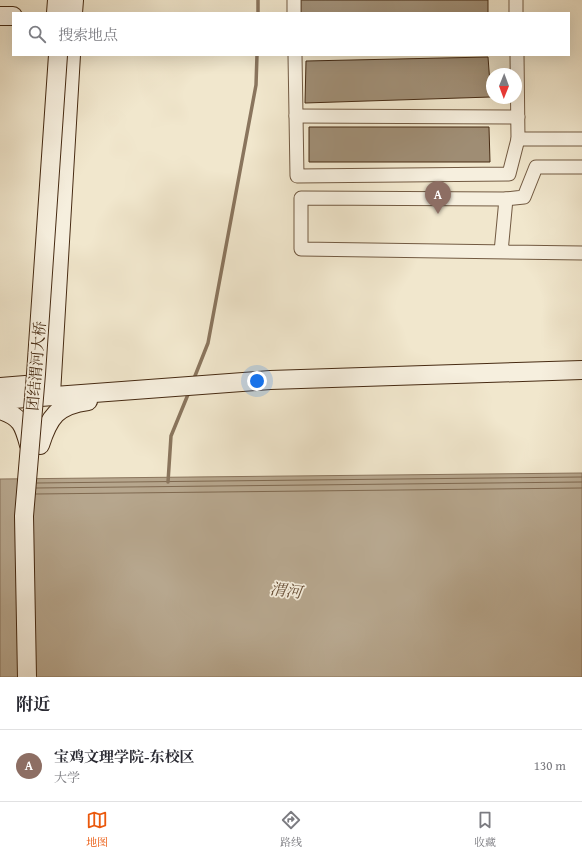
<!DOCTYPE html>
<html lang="zh">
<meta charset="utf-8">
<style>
:root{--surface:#fff;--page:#f7f7f7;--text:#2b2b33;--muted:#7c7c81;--line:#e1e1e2;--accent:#ea580c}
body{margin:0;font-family:"Gentium Book Plus","Noto Serif SC",serif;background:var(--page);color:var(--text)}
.compass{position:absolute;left:486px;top:68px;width:36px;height:36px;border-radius:50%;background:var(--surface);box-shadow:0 4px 16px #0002;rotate:181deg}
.you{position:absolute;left:257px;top:381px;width:14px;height:14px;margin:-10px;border:3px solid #fff;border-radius:50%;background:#1a73e8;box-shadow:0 0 0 6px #1a73e833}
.badge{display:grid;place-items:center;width:26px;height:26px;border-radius:50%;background:var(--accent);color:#fff;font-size:13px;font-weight:700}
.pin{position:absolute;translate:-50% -33px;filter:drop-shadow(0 1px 2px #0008)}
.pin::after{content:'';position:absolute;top:21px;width:14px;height:12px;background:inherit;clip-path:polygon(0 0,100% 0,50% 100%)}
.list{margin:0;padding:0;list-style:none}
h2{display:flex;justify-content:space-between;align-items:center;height:52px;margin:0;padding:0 16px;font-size:17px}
h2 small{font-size:13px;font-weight:400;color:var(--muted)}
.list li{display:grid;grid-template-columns:26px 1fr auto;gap:12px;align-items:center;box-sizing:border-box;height:72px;padding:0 16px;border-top:1px solid var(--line)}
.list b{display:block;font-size:15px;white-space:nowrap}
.list p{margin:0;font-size:13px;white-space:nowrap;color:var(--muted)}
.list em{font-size:13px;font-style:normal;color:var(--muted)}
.icon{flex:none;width:22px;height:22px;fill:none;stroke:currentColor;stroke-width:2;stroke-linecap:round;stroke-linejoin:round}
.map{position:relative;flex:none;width:582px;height:677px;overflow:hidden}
.search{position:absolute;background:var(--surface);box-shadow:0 4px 16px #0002;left:12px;right:12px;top:12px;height:44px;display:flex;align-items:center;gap:10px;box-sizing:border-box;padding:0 14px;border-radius:0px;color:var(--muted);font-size:15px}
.sheet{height:124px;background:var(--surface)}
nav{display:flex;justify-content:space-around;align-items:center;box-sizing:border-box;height:56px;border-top:1px solid var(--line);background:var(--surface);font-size:11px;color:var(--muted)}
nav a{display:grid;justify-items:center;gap:2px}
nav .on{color:var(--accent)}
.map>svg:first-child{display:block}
.water{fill:#b7a78e;stroke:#8a755d}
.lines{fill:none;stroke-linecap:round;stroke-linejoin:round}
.shore{stroke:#7f6950;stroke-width:1}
.stream{stroke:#8a755d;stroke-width:3.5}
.building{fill:#9f8d74;stroke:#472b13}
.street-casing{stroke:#725a42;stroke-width:15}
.secondary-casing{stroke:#472b13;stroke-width:20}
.street{stroke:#f6efde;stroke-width:13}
.secondary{stroke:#f6efde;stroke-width:18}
.secondary-bridge-casing{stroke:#472b13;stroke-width:20;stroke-linecap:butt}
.secondary-bridge{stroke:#f6efde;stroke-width:18}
.labels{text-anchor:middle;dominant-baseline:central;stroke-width:3.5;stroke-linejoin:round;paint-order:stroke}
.street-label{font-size:15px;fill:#472b13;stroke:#f6efde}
.water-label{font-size:16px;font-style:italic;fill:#695038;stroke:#f6efde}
</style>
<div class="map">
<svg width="582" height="677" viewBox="0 0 582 677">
<rect width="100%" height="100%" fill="#f1e7cd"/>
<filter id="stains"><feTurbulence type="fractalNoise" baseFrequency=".005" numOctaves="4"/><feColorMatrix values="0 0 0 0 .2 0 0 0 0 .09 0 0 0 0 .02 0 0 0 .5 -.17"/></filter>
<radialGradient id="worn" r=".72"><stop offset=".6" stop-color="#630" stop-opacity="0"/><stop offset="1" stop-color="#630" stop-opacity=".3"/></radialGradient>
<path class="water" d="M582 473V677H0V479Z"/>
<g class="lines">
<g class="shore">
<path d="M37 483 582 477"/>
<path d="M36 488 582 482"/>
<path d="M36 494 582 488"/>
</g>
<g class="stream">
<path d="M258 13V0"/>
<path d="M193 381 208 343 256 85 257 55"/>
<path d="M168 482 171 436 189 392"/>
</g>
</g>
<g class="building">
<rect x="301" y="0" width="187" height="13"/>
<path d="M488 57 491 97 305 103 306 61Z"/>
<path d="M309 127H489L490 162H309Z"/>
</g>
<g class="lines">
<defs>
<g id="street">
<path d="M294 0V13"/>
<path d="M516 0V13"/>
<path d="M295 55 297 176 509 174 518 139"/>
<path d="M517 55 518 139H582"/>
<path d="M296 116 518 117"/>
<path d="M506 199 524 197 536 167H582"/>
<path d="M501 252 506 199 301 198V249L582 253"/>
</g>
<g id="secondary">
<path d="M56 13 57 0"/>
<path d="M73 13 74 0"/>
<path d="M0 16H13"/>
<path d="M0 387 50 383"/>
<path d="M51 394 71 55"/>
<path d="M0 400 270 380 582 370"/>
<path d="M0 410C21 416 24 426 29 445"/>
<path d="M40 445C49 417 57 405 88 401"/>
</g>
</defs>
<use href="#street" class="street-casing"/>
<use href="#secondary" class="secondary-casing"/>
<use href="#street" class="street"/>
<use href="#secondary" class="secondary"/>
<defs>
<path id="secondary-bridge" d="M27 677 24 516 36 374 58 55"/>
</defs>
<use href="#secondary-bridge" class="secondary-bridge-casing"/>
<use href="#secondary-bridge" class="secondary-bridge"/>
</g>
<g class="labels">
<g class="street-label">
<text transform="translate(36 366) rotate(-85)">团结渭河大桥</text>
</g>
<g class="water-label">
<text transform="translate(286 590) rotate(7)">渭河</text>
</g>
</g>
<rect width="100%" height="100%" filter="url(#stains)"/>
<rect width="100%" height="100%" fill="url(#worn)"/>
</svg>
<svg class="compass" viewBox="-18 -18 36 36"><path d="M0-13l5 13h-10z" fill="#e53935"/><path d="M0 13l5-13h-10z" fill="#7c7c81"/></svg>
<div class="you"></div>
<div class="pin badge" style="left:438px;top:214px;background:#8d6e63">A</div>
<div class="search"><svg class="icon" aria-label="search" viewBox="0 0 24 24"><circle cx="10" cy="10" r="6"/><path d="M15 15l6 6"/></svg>搜索地点</div>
</div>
<section class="sheet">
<h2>附近<small></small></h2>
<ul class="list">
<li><span class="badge" style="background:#8d6e63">A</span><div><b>宝鸡文理学院-东校区</b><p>大学</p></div><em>130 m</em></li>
</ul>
</section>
<nav>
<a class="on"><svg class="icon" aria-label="map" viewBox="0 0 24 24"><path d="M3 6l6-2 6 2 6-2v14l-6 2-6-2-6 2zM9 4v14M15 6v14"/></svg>地图</a>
<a><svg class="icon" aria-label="directions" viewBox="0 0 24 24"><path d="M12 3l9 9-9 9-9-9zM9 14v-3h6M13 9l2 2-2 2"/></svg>路线</a>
<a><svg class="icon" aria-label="saved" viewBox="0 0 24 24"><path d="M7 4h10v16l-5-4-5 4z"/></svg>收藏</a>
</nav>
